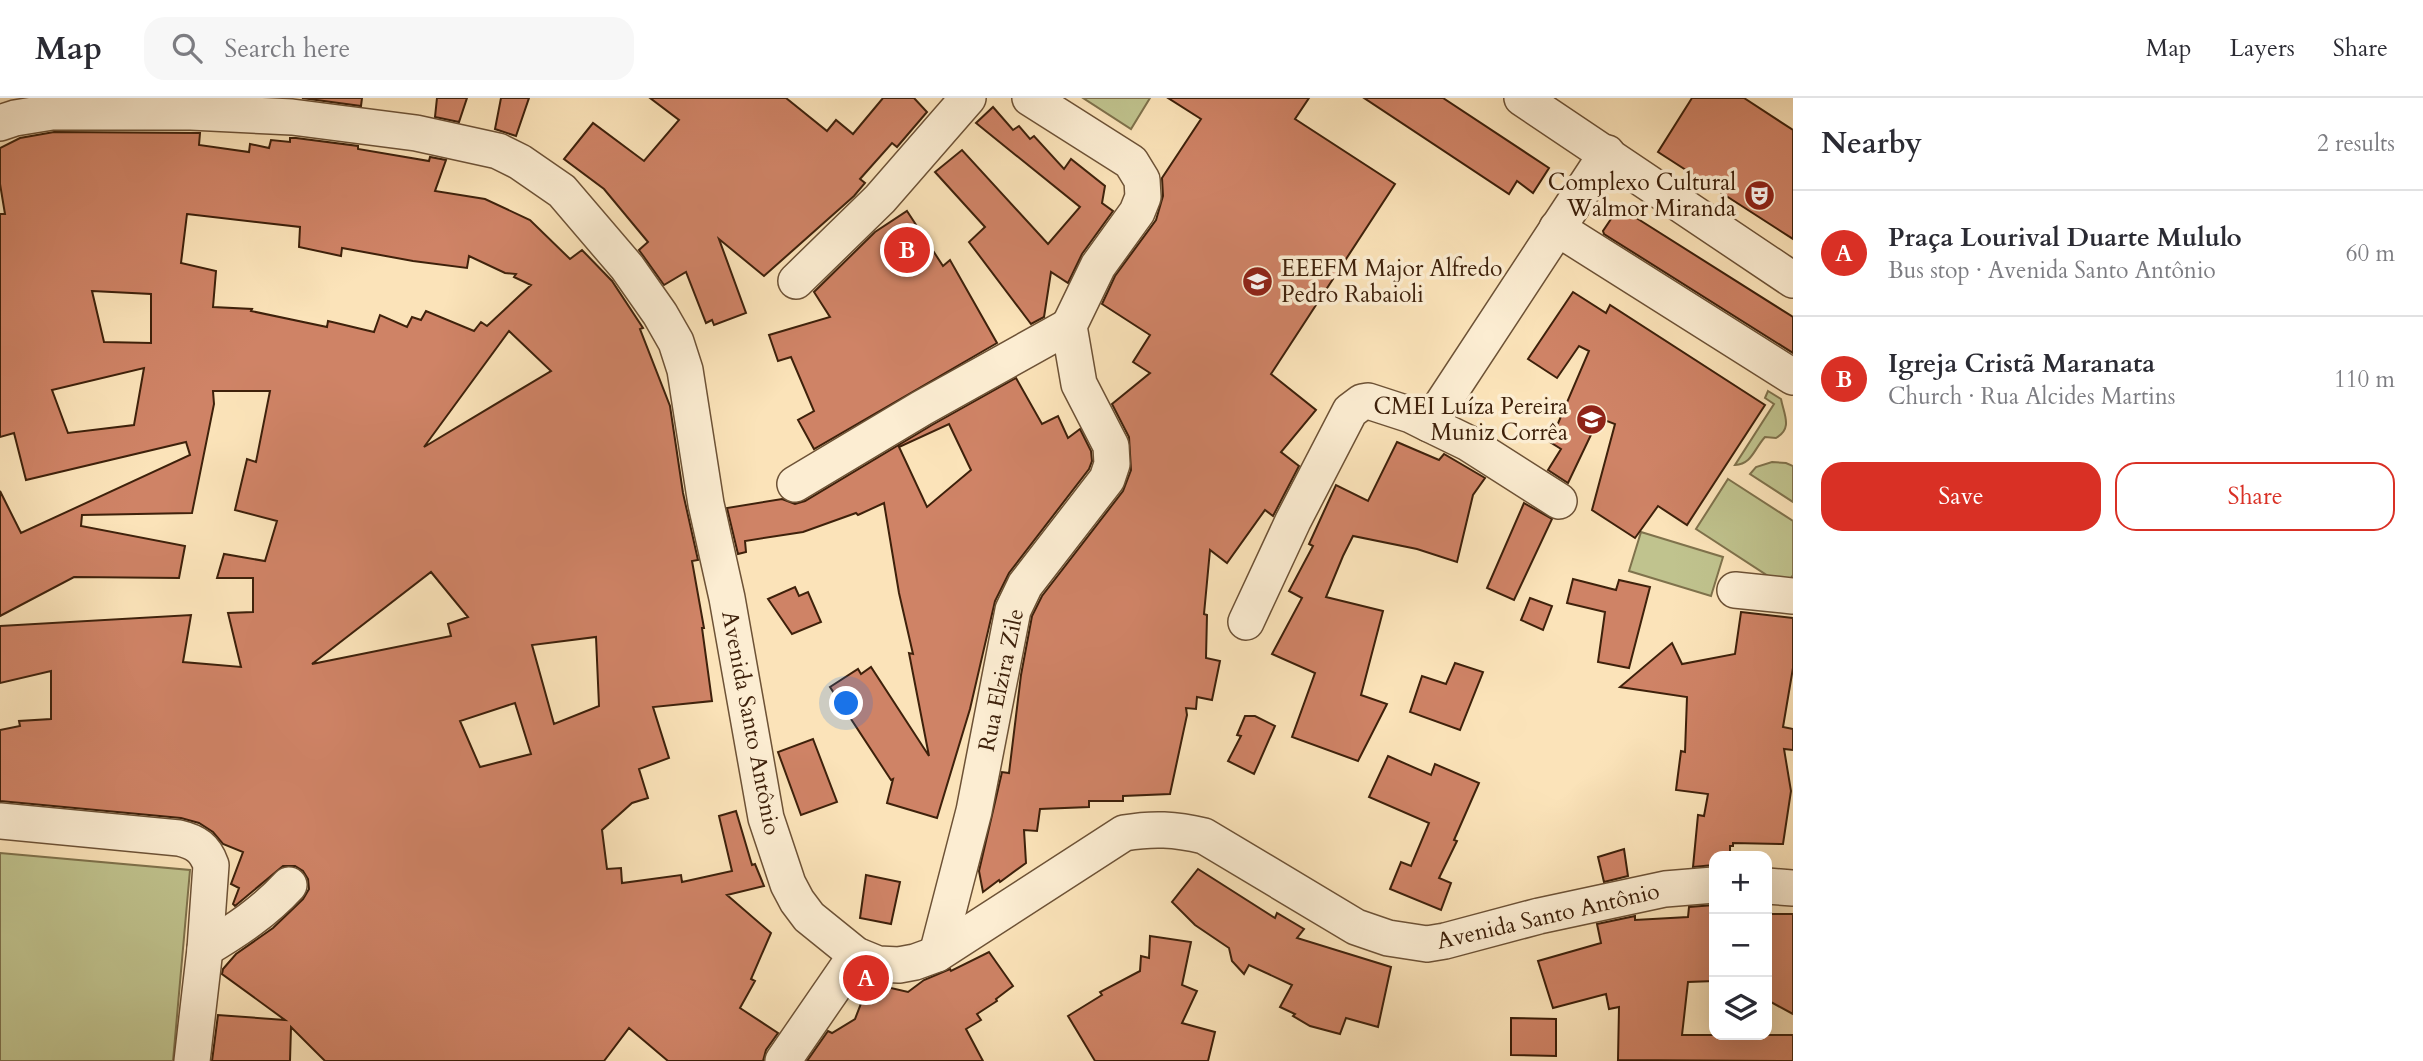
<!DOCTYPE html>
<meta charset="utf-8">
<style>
:root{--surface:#fff;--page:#f7f7f7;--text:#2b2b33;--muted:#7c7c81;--line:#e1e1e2;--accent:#d93025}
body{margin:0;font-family:Cardo,serif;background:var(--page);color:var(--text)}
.controls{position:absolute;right:21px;bottom:21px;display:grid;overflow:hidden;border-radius:14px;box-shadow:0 7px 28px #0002}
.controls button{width:63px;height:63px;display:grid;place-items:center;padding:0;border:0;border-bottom:2px solid var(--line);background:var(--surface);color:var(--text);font:35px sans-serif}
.you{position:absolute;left:847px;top:606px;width:24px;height:24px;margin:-18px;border:5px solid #fff;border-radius:50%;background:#1a73e8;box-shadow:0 0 0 10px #1a73e833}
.badge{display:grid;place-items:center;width:46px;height:46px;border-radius:50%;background:var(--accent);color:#fff;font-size:23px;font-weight:700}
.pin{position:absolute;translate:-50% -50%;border:4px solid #fff;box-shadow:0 2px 7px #0006}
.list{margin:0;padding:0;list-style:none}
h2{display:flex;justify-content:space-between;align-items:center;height:91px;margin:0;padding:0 28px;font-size:30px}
h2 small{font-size:23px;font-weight:400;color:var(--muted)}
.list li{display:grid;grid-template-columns:46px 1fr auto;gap:21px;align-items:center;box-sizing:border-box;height:126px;padding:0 28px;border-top:2px solid var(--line)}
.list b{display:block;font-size:26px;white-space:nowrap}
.list p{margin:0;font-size:23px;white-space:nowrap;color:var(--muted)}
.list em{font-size:23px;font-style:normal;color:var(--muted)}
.actions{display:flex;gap:14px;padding:21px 28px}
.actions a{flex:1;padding:16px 0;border:2px solid var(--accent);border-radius:21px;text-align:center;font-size:24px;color:var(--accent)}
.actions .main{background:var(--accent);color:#fff}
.icon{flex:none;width:38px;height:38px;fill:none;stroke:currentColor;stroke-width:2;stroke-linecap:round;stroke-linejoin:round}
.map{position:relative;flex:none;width:1793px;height:963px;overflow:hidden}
header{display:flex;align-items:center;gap:42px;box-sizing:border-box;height:98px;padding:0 35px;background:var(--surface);border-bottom:2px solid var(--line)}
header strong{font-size:33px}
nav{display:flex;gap:38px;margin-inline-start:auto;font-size:24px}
.search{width:490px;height:63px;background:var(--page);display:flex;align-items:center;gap:18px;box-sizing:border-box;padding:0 24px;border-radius:21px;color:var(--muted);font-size:26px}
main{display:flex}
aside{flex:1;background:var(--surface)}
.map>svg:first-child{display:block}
.green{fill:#c0c38e;stroke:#7f724c;stroke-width:2}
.building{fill:#cf8366;stroke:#3e210b;stroke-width:2;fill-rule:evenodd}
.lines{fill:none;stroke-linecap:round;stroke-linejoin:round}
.minor-casing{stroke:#6d5236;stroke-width:38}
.minor{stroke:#fcedd2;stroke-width:35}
.labels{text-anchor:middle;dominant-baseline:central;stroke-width:7;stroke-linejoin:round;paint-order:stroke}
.poi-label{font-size:23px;fill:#3e210b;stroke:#fcedd2;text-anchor:end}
.street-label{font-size:23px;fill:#3e210b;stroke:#fcedd2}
</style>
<header>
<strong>Map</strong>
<div class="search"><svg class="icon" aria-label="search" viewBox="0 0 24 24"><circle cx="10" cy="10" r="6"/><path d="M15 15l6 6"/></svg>Search here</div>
<nav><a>Map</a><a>Layers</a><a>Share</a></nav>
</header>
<main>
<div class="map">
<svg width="1793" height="963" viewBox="0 0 1793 963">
<rect width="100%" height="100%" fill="#fbe3b9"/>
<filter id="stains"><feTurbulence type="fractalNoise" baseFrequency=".00286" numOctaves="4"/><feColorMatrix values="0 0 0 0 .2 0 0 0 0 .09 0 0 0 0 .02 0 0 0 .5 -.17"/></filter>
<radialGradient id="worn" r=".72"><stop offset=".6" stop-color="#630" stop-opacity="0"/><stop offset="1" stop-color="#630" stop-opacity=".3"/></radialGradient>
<g class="green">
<path d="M1083 0H1150L1131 31Z"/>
<path d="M1768 293 1781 301C1784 317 1793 330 1776 340L1765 339C1754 351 1752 366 1735 367L1774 306 1765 300Z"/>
<path d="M1772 364 1786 365 1793 368V404L1750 376 1756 369Z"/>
<path d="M1728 381 1793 423V477L1785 489 1696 431Z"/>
<path d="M1641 434 1723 459 1711 498 1629 473Z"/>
<path d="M0 755 190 772 173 963H0Z"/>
</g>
<g class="building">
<path d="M302 0H362L361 8Z"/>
<path d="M437 0H467L459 24 435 19Z"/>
<path d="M501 0H529L516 38 495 31Z"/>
<path d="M650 0H786L827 33 836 22 853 36 883 0H914L927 14 897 49 892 45 860 81 865 85 854 98 764 178 719 141 746 215 714 227 712 222 706 225 686 174 664 187 639 152 648 144 604 91 564 61 593 25 644 63 679 22Z"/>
<path d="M1168 0H1309L1295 21 1395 86 1271 276 1316 312 1281 354 1299 368 1273 418 1265 412 1227 465 1210 452 1204 516 1207 517 1206 560 1220 563 1212 602 1197 599 1196 611 1186 610 1187 617 1170 696 1123 698V703H1089V709L1040 711 1037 733 1024 732 1026 765 1000 784 999 782 983 794 979 773 1002 674 1009 675 1021 577 1032 518 1042 498 1123 393 1131 372 1129 339 1112 306 1150 275 1133 264 1150 237 1102 206 1115 178 1156 122 1163 98 1162 80 1201 21Z"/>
<path d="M1364 0H1443L1549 70 1533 95 1517 83 1509 96Z"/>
<path d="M1692 0H1744L1793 32V141L1658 54Z"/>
<path d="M993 9 1013 32 1019 28 1030 41 1034 38 1064 71 1071 61 1105 88 1102 105 1113 113 1082 156 1068 185 1051 174 1044 219 1031 226 969 144 985 129 935 74 962 52 1048 146 1080 109 976 25Z"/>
<path d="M54 34 200 35 199 47 249 54 250 46 269 50 271 42 290 44V40H296L358 48V51L429 63 430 59 446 62 435 93 485 101 530 122 570 161 582 152 612 183 643 230 640 231 670 308 683 395 698 462 692 463 704 530H702L712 603 653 609 669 660 639 671 648 700 632 705 602 732 607 771 621 770 622 785 681 777 682 784 732 773 719 718 736 713 752 767 755 766 764 788 727 797 771 835 751 881 755 883 740 910 778 935 766 952 763 963H668L629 930 604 963H325L291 929 290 963H212L218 917 285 922 222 876 223 871 236 856 273 830 303 801 309 791 308 781 303 773 295 768H283L235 808 233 806 239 790 231 786 243 754 223 746 213 734 199 725 181 720 0 703V632L20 628 19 623 51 621V573L0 585V528L191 517 183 564 241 569 228 515 253 514V480H217L224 456 265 463 277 423 235 412 247 361 256 364 270 293H213L214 306 192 415 82 417 81 428 185 448 179 480 74 479 0 518V393L21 435 190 357 186 344 26 382 14 335 0 339V116H5L0 86V50L20 40ZM187 116 300 129 299 149 341 158 342 150 413 163 467 170 469 158 505 175 516 176 514 179 531 187 487 228 481 224 474 233 426 213 421 222 412 219 407 229 380 217 374 234 328 223 327 229 251 213 252 211 213 209 216 173 181 165ZM92 193 151 196V245L104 244ZM509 233 551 273 424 349ZM144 270 134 327 68 335 52 292ZM431 474 468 519 448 526 451 538 312 566ZM596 539 599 608 554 626 532 547ZM515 605 531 656 480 669 460 623Z"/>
<path d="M1619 109 1793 219V255L1604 136 1603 133Z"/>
<path d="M907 113 943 168 950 162 997 245 814 351 798 322 814 313 791 259 778 263 769 237 830 219 814 194 875 134Z"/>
<path d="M1573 194 1606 215 1610 207 1765 307 1687 427 1658 408 1635 440 1592 412 1615 326 1599 320 1568 385 1548 372 1561 351 1550 344 1589 253 1579 248 1557 280 1528 261Z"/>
<path d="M1016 280 1042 326 1058 318 1068 340 1080 331 1091 353 1092 363 1089 371 1009 475 995 503 970 611 937 720 887 705 893 681 891 682 830 589 858 571 861 576 871 569 929 658 909 555 913 556 899 495 884 405 858 417 856 415 803 434 745 443 746 454 738 456 727 410 782 401 795 406 805 403 932 327ZM949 326 971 372 927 409 899 349Z"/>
<path d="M1397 344 1439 362 1444 356 1485 380 1473 397 1457 464 1417 451 1353 438 1343 458 1326 499 1383 513 1361 597 1387 606 1358 663 1292 639 1315 575 1272 556 1302 500 1289 493 1313 448 1309 446 1336 387 1368 403Z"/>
<path d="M1524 405 1552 421 1514 502 1487 490Z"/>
<path d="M1573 481 1616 492 1619 482 1650 489 1629 570 1598 564 1605 514 1567 505Z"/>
<path d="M795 489 799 498 808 494 821 524 792 536 768 501Z"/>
<path d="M1530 500 1552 508 1543 532 1521 522Z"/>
<path d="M1741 514 1793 520V570L1783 629 1793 631V652L1784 651 1791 693 1783 746 1733 745V748H1730V758H1714V767L1693 769 1698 717 1704 718 1708 696 1676 692 1681 653 1685 654 1687 599 1620 589 1672 545 1682 566 1735 556Z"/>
<path d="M1455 565 1483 574 1460 632 1410 614 1422 578 1446 586Z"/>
<path d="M1245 618H1255L1275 628 1254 676 1228 663 1241 638 1237 637Z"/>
<path d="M813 641 837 704 801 717 778 654Z"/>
<path d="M1388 658 1431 677 1435 666 1479 685 1454 742 1457 743 1439 780 1451 785 1441 812 1390 791 1401 764 1411 768 1429 725 1369 699Z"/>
<path d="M1624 751 1628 778 1604 784 1598 759Z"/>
<path d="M1198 771 1275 820 1277 815 1304 831 1297 840 1391 869 1378 929 1346 920 1340 936 1310 928 1293 918 1295 916 1280 909 1292 887 1249 867 1244 876 1232 863 1229 850 1195 827 1172 804Z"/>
<path d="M866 777 900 784 891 826 860 820Z"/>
<path d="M1714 807V883L1688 884 1682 937H1793V963L1618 962 1619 909 1609 911 1606 896 1553 910 1538 863 1601 845 1597 826 1635 818V822L1688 819 1689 809Z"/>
<path d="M1767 816H1793V916L1767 902Z"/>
<path d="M1150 838 1191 844 1182 887 1197 893 1182 925 1215 934 1208 963H1095L1068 918 1102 897 1100 894 1140 873 1141 858 1149 860Z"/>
<path d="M989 854 1013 888 996 901 997 903 977 916 981 922 966 931 983 963H807L828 933 832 935 855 921 869 885 908 894 924 882 950 871 951 873Z"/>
<path d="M1511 920 1556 921V958L1511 957Z"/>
</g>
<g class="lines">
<defs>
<g id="minor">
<path d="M1522 0 1793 182"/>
<path d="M0 25 15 20 52 14H191L292 19 416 35 498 53 520 64 562 93 627 169 660 216 676 244 685 272 706 406 727 500 766 720 788 786 797 803 809 819 856 857 878 866 899 867 915 864 937 856 1124 735C1153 730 1175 731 1204 738L1356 829 1388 840 1427 846 1445 843 1539 818 1665 791 1714 787"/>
<path d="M1557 130 1793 279"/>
<path d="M796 183 880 101 968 0"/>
<path d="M1429 326 1468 345 1559 403"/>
<path d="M795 386 922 310 1069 228"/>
<path d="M1735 492 1793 498"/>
<path d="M1246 524 1293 423 1350 313 1362 304 1368 303 1411 317 1429 326 1607 55"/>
<path d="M0 723 179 740C196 744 205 750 211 767L205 851 192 963"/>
<path d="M1767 788 1793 790"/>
<path d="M205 851C237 832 264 814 289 787"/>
<path d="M937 856 974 713 1013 512 1025 487 1107 381 1112 366 1111 348 1079 286 1069 228 1098 168 1137 114 1143 99 1142 82 1131 64 1030 0"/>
<path d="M783 963 856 857"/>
</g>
</defs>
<use href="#minor" class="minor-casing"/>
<use href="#minor" class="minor"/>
</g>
<defs>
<symbol id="theatre-disc" viewBox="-11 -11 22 22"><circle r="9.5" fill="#8f2418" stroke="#fcedd2"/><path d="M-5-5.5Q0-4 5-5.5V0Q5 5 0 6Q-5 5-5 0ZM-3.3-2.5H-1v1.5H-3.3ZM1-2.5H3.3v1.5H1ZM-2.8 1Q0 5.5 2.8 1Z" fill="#fff"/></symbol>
<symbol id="school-disc" viewBox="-11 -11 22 22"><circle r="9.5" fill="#8f2418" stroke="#fcedd2"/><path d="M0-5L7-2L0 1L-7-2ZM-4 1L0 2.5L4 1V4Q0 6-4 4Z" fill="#fff"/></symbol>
</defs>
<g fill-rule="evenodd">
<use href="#theatre-disc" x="1742" y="80" width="35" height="35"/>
<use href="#school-disc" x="1240" y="166" width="35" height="35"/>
<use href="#school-disc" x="1574" y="304" width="35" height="35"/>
</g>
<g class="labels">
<g class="poi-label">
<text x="1736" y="84">Complexo Cultural<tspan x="1736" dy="26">Walmor Miranda</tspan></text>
<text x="1281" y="170" text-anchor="start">EEEFM Major Alfredo<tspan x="1281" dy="26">Pedro Rabaioli</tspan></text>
<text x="1568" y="308">CMEI Luíza Pereira<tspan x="1568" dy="26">Muniz Corrêa</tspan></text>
</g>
<g class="street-label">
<text transform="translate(1001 582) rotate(-78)">Rua Elzira Zile</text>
<text transform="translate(751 625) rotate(79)">Avenida Santo Antônio</text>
<text transform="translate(1548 818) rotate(-13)">Avenida Santo Antônio</text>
</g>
</g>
<rect width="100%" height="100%" filter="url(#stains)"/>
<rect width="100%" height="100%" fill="url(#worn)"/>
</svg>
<div class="controls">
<button>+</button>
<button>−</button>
<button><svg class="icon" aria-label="layers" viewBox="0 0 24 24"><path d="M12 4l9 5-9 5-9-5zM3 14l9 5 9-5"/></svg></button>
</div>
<div class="you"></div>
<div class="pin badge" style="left:866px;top:880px">A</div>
<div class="pin badge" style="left:907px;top:152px">B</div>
</div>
<aside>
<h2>Nearby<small>2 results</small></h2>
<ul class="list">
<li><span class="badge">A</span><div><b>Praça Lourival Duarte Mululo</b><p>Bus stop · Avenida Santo Antônio</p></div><em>60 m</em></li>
<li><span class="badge">B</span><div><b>Igreja Cristã Maranata</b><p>Church · Rua Alcides Martins</p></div><em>110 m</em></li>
</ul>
<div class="actions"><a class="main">Save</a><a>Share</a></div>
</aside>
</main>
